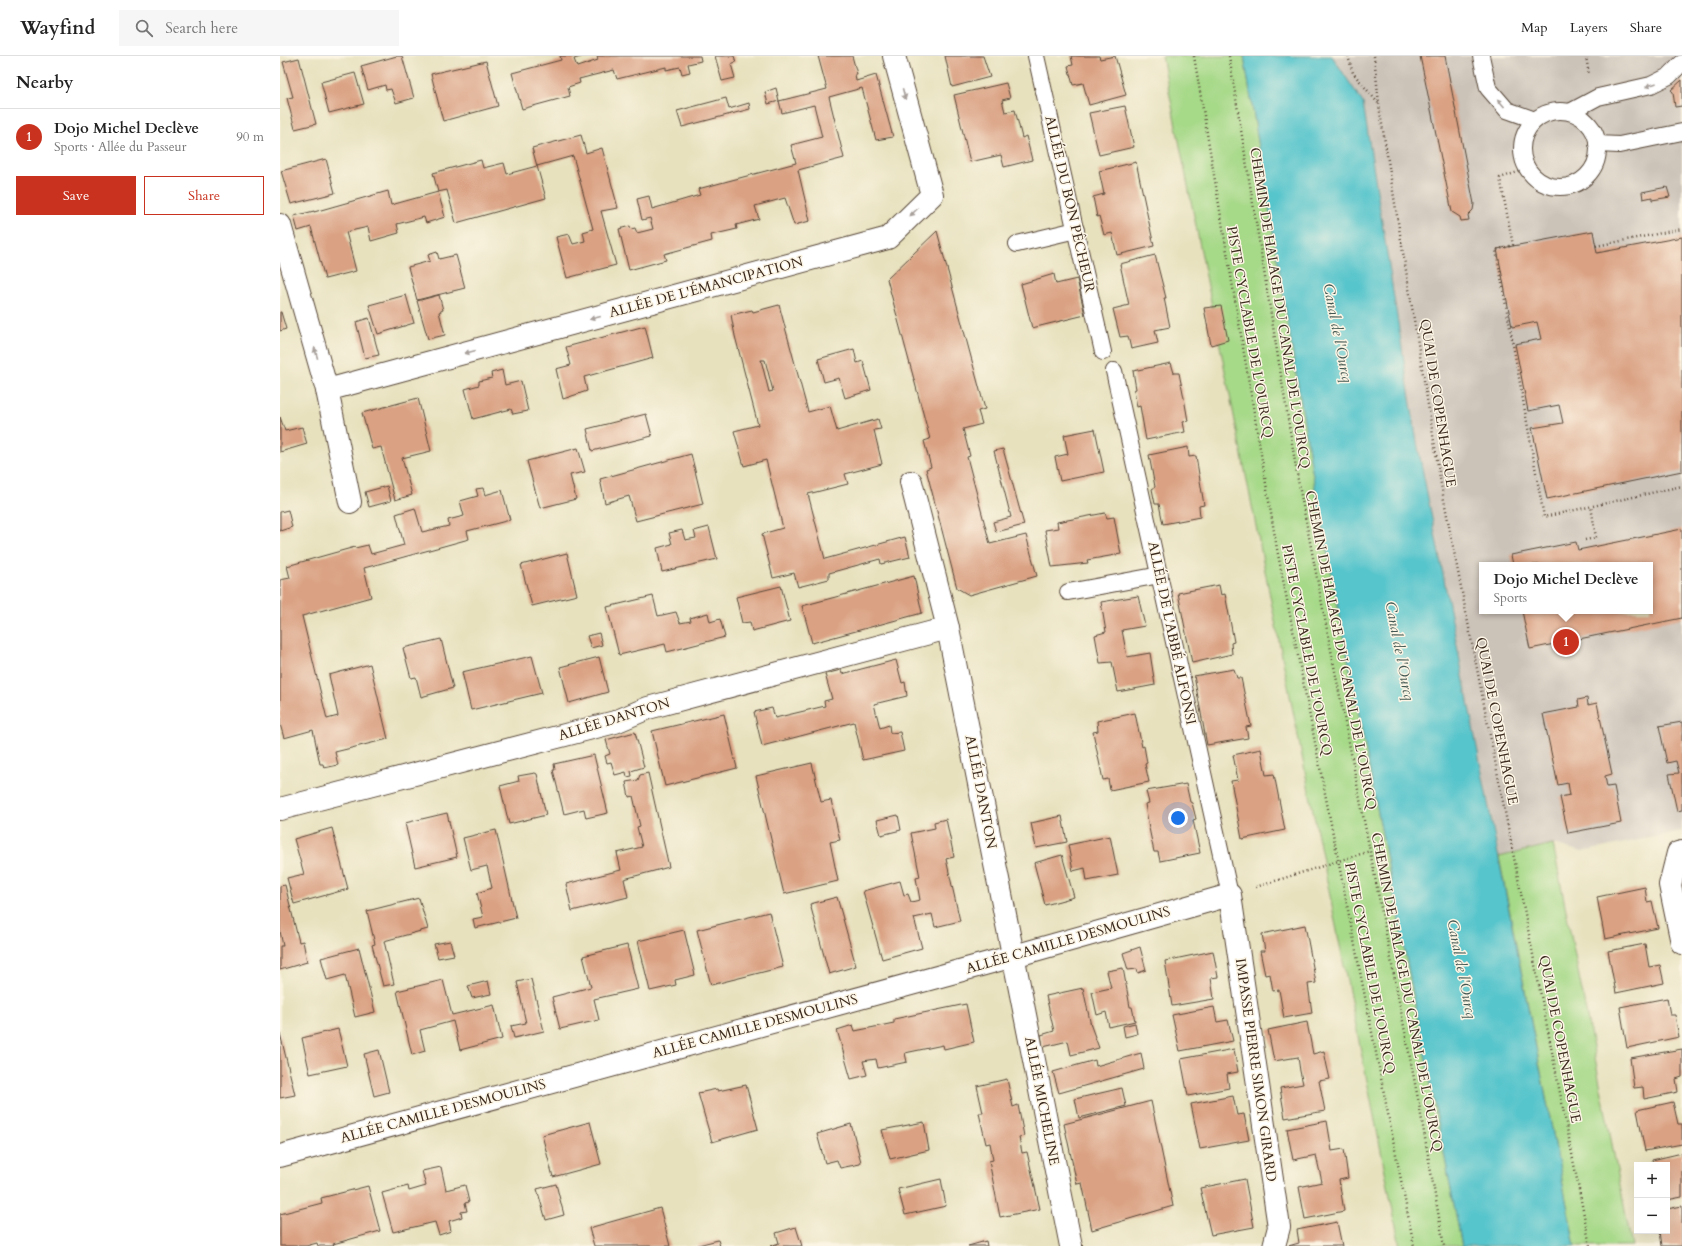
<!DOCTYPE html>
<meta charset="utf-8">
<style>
:root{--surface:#fff;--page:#f6f6f6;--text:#222;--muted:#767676;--line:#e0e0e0;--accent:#c8321e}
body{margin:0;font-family:Cardo,serif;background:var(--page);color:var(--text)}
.controls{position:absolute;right:12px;bottom:12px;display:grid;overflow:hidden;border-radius:0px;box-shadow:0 4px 16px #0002}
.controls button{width:36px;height:36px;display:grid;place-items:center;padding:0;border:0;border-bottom:1px solid var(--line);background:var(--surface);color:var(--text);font:20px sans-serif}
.you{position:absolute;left:898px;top:762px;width:14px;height:14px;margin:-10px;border:3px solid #fff;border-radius:50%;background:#1a73e8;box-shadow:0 0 0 6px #1a73e833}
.badge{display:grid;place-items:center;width:26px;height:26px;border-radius:50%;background:var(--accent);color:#fff;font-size:13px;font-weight:700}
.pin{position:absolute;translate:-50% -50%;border:2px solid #fff;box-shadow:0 1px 4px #0006}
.popup{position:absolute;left:1199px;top:506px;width:174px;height:52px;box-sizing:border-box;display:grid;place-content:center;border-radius:0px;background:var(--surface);filter:drop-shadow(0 1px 3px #0005);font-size:13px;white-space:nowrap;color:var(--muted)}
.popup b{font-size:15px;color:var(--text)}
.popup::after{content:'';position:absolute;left:50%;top:100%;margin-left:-8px;border:8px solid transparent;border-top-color:var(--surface)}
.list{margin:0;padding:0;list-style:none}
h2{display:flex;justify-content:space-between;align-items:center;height:52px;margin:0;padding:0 16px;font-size:17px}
h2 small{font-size:13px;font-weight:400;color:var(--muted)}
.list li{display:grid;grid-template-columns:26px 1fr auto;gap:12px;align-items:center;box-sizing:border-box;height:56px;padding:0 16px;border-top:1px solid var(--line)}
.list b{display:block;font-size:15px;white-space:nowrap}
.list p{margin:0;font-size:13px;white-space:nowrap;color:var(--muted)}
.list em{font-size:13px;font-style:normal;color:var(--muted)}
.actions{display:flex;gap:8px;padding:12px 16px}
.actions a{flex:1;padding:9px 0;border:1px solid var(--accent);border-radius:0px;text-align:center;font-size:14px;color:var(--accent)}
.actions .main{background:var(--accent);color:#fff}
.icon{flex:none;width:22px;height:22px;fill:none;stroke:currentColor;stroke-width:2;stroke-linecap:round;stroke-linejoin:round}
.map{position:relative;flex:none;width:1402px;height:1190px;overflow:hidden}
header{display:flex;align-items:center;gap:24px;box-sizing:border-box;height:56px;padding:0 20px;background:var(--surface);border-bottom:1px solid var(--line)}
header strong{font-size:19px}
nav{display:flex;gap:22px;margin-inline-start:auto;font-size:14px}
.search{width:280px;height:36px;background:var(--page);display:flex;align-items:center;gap:10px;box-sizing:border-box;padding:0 14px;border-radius:0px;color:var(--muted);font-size:15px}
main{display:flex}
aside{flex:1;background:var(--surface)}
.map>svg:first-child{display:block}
.industrial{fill:#cbc2b8;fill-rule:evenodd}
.green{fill:#a6d988;stroke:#708253}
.water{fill:#57c5cc;stroke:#497875}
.building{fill:#daa183;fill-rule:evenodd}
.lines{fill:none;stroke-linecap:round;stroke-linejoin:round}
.service-casing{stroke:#554536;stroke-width:18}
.minor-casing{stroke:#554536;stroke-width:24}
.path{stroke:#554536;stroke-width:2.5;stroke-dasharray:1 3;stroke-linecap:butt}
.service{stroke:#fff;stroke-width:16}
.minor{stroke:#fff;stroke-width:22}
.oneway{fill:#a79f9a}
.labels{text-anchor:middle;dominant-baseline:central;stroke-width:3;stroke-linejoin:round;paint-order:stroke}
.street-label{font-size:14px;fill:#3b2a1e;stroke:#fcf5e5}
.water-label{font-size:15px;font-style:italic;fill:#435852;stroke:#fcf5e5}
</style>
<header>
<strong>Wayfind</strong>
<div class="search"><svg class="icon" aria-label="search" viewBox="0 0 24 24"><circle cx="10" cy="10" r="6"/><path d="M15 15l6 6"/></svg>Search here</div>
<nav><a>Map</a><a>Layers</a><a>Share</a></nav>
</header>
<main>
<aside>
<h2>Nearby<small></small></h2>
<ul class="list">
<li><span class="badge">1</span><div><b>Dojo Michel Declève</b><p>Sports · Allée du Passeur</p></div><em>90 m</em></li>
</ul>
<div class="actions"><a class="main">Save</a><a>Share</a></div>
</aside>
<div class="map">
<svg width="1402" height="1190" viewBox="0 0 1402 1190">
<rect width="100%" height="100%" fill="#fcf5e5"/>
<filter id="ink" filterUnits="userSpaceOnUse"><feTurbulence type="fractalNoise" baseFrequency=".025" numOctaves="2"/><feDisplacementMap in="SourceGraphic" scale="8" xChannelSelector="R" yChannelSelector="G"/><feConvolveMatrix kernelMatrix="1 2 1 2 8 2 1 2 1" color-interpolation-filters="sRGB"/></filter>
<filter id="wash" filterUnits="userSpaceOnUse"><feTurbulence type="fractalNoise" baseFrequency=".012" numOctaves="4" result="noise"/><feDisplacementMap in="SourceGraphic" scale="16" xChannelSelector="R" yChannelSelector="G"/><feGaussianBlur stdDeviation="0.9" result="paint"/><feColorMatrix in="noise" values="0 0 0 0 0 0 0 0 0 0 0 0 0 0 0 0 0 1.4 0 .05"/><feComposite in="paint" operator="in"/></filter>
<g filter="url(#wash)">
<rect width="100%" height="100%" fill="#e7e1be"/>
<path class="industrial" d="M1052 0H1402V775L1302 796 1273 788 1219 801 1137 386 1083 47ZM1202 509H1370V555H1202Z"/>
<g class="green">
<path d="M882 0H964L1035 432 1182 1190H1120Z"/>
<path d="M1273 788 1352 1190H1295L1219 801Z"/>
</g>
<path class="water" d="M964 0H1052L1083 47 1137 386 1295 1190H1182L1035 432Z"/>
<g id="blocks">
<g class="building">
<path d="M117 0H122L134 42 116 47 111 33 106 34 105 29 88 34 81 10Z"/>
<path d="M280 0H304L294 3 297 11 318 4 317 0H420L421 5 408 8 410 16 402 18 400 11 386 14V11L337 23 334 14 299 23 300 27 288 31 290 40 242 53 232 17 281 4Z"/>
<path d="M435 0H454L456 6 451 8 455 22 442 25Z"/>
<path d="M538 0H572L577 18H575L576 25 596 19 613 81 596 84 582 32 549 41 564 102 518 114 530 165 514 169 505 142 475 150 479 163 456 169 457 173 431 179 432 185 384 198 386 204 349 214 339 173 350 170 351 173 355 172 357 177 373 173 370 162 362 164 357 143 369 140 372 153 420 139 418 133 516 107 511 89 542 81 534 49 502 57 499 45 547 33Z"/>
<path d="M665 0H703L710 21 672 31Z"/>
<path d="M791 0H819L820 3 835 0 846 39 809 49 803 27 793 29 788 10 793 9Z"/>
<path d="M1140 0H1165L1194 148 1193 154 1188 159 1189 164 1181 165 1180 161 1172 156Z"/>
<path d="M19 2 36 68 15 73 7 42 13 41 3 6Z"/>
<path d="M206 5 218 50 163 65 151 18Z"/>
<path d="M75 17 84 48 49 57 41 26Z"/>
<path d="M1402 24V50L1395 51 1393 36 1391 34Z"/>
<path d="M726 27 730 42 722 44 725 56 735 54 742 82 746 80 752 104 724 111 721 99 690 106 674 39Z"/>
<path d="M496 32 499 45 488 48 485 36Z"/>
<path d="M446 42 449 53 469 47 470 53 402 71 397 55Z"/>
<path d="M845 50 854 91 819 99 809 57Z"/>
<path d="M301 79 306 97 322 92 338 152 321 155 336 209 287 222 276 181 289 178 293 188 305 185 303 176 313 173 293 100 257 110 252 92Z"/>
<path d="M46 103 55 137 11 148 1 115Z"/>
<path d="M201 104 203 112 224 107 227 118 257 110 266 142 176 167 167 134 158 136 165 161 146 167 144 161 117 168 119 177 91 185 88 171 66 176 76 215 45 223 31 171 18 175 14 160 34 155V156L108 135 111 149 158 136 153 117Z"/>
<path d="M856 106 874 190 837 199 832 177 824 179 819 160 817 161 813 141 824 138 819 115Z"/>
<path d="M1387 131 1390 141 1372 144V141L1363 143 1362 136Z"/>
<path d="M657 175 705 353 698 355 702 368 683 373 690 400 687 401 710 488 746 479 757 520 689 539 677 532 646 413 651 411 644 385 650 383 607 223Z"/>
<path d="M1313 175 1317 197 1402 181V415L1267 443 1252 372 1283 367 1279 349 1248 355 1235 288 1261 283 1257 266 1232 271 1217 193Z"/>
<path d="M157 196 159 203 176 199 185 232 137 244 128 211 150 205 148 199Z"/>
<path d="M875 199 886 242H884L890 271 875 274 878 287 851 293 848 280 840 281 833 253 849 249 840 208Z"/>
<path d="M774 218 776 228 797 223 805 259 752 272 741 228Z"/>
<path d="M126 239 134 267 98 278 89 249Z"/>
<path d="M159 239 163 254 159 256 165 279 148 283 137 245Z"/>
<path d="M499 249 528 356 550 350 557 375 598 363 601 373 594 374 602 408 565 418 568 428 528 438 545 503 625 481 630 501 601 508 600 503 549 517V523L518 531 514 517 493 522 482 478 503 472 486 404 464 410 454 375 478 369 455 280 451 259 472 254 473 256ZM481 304H485L493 335 489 336Z"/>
<path d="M941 250 948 284 931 289 924 252Z"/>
<path d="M0 256H1L6 273 0 275Z"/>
<path d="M89 262 99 299 85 302 76 266Z"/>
<path d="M365 270 373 302 304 321 307 335 283 343 276 313 291 309 286 291Z"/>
<path d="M574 293 577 307 583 305 591 334 565 342 559 322 544 326 538 303Z"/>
<path d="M891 307 894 317H899L904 342 908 365 903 366 905 376 866 384 860 350 857 351 854 334 856 333 853 315Z"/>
<path d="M222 314 225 329 241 325 248 355 233 358 231 353 193 363 185 333 199 329V325L212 322 211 317Z"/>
<path d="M138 342 151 395 122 402 132 439 115 444 101 391 92 393 82 357Z"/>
<path d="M366 358 372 380 312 395 307 373Z"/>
<path d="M0 361 5 375 22 371 27 388 0 396Z"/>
<path d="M815 373 824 416 780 425 775 401 788 398 784 379Z"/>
<path d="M908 391 909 401 916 400 924 449 919 450 920 461 883 468 879 448H875L872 433 875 431 869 399Z"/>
<path d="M298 392 305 416 290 419 296 443 260 452 247 405Z"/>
<path d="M723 393 744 469 716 476 713 466 731 461 714 395Z"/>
<path d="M411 398 423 448 356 465 349 440 325 447 320 423Z"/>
<path d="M107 430 111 445 89 451 85 436Z"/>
<path d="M203 432 205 439 222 434 230 464 187 475 189 483 84 512 91 541 22 560 47 663 58 660 49 619 90 608 108 683 55 696 58 709 44 712 43 708H40L33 674 4 682 0 668V524L10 522 7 510 75 491V492L88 489 91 498 124 489 116 458 135 452 142 476 169 470 168 464 184 460 180 445 198 440 196 433Z"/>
<path d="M8 454 12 471 0 475V456Z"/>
<path d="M825 457 827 462 834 461 841 498 807 504 808 507 772 511 765 474 778 472 777 466Z"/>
<path d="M429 471 437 503 382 516 377 492 392 488 389 477 402 474 405 484 416 482 414 475Z"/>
<path d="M1402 473V562L1250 593 1242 555H1370V509H1233L1231 499 1296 486 1298 494Z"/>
<path d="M287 497 297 539 252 550 241 509Z"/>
<path d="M634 520 642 557 532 587 522 550Z"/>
<path d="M939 529 941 539 945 538 950 564 954 586 951 587 952 598 912 607 898 537Z"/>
<path d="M501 530 510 565 472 575 470 566 462 567 456 541Z"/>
<path d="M373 540 378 560 396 556 400 567 411 565 410 562 428 557 430 566 440 563 445 581 387 596 385 588 339 599 327 551Z"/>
<path d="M858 540 865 570 842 574 847 601 870 597 875 629 838 636 832 606 820 607 815 579 826 576 821 546Z"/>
<path d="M319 577 322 589 311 592 307 580Z"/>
<path d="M161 583 173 632 141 641 136 621 131 622 123 592Z"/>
<path d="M252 600 262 637 191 654 182 616Z"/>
<path d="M319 601 328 636 289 647 280 611Z"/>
<path d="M616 604 622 627 625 626 627 640 594 648 600 672 609 669 610 677 620 676 624 695 583 704 574 666 482 690 474 656 492 652 495 662 545 650 544 645 552 643 545 618 561 614 562 618Z"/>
<path d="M954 613 957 622H961L971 670 966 671 968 682 927 689 914 620Z"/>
<path d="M1307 642 1308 649 1317 647 1332 718 1325 720 1327 731 1334 730 1341 767 1288 777 1280 741 1290 739 1288 727 1278 729 1263 658 1299 651 1298 644Z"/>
<path d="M855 657 862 691 864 690 867 707 865 708 869 726 830 734 828 723 823 724 813 676 818 675 817 665Z"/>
<path d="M444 658 457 712 385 730 372 675Z"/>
<path d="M1402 666V754L1397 755 1389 718 1399 717 1396 705 1387 707 1379 670Z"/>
<path d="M355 676 364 711 351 715 352 720 347 721 346 716 335 719 331 706 327 707 325 700 330 698 326 684Z"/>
<path d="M981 693 986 719 994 718 1005 774 962 783 951 725 958 724 953 699Z"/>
<path d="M314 699 328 757 306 762 304 753 284 758 273 714H275L274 708Z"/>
<path d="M532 707 541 746 551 744 560 784 550 786 558 825 504 838 476 720Z"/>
<path d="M255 717 257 718 266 759 229 768 220 730 239 725 238 720Z"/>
<path d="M368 717 389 811 344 823 348 841 292 855 286 828 341 814 337 797 362 791 357 771 360 770 353 740 349 741 346 726 358 724 360 719Z"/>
<path d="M906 728 910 746 912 747 916 763 913 764 920 797 880 805 878 796H874L869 772 865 748 869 747 866 735Z"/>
<path d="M167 757 177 801 135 811 125 767Z"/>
<path d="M618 759 621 774 601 779 597 764Z"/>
<path d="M782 760 787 786 756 792 751 767Z"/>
<path d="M666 763 674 801 666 803 680 865 655 871 652 858 634 862 642 892 602 903 583 835 620 825 624 839 628 838 631 846 640 844 636 822 640 821 631 777 655 772 654 766Z"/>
<path d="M52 772 68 833 14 848 7 822 24 818 14 783Z"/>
<path d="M216 774 236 862 195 872 193 863 203 861 197 837 212 832 207 810 191 814 183 782Z"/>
<path d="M830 780 838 819 807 825 805 812 793 815 788 789Z"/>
<path d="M782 799 794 841 765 849 754 807Z"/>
<path d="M5 829 19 886 23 885 27 906 0 914V890H3L0 875V830Z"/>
<path d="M1365 831 1367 846 1372 845 1378 872 1325 883 1317 841Z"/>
<path d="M557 841 576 910 549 918 530 848Z"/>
<path d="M139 842 148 873 104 885 114 928 103 930 92 889 95 888 87 855Z"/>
<path d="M489 856 503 911 431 929 417 874Z"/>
<path d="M1025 869 1036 927 1028 928 1032 957 1004 962 999 934 993 935 990 918 985 919 980 895H985L982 878Z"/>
<path d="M404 874 415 919 395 924 396 929 370 935 358 885Z"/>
<path d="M170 885 174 899 158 902 154 888Z"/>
<path d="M1365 888 1369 911 1380 909 1384 927 1336 937 1328 895Z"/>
<path d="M347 889 358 933 314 943 319 964 280 973 272 941 311 931 303 900Z"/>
<path d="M860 891 866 914 858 917 857 913 848 914 843 897Z"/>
<path d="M79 892 95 956 75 961 65 919 47 924 41 902Z"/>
<path d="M933 895 938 921 931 922 934 943 892 950 885 905Z"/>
<path d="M843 912 850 951H852L855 965 829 971 826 956 817 959 812 936 831 932 827 915Z"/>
<path d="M251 923 264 975 234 982 231 970 246 967 237 926Z"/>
<path d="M163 924 172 959 214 949 222 983 180 994 173 965 140 974 145 995 132 999 117 935Z"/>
<path d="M208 925 211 938 192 942 188 930Z"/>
<path d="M803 932 811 970 819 992 791 999 788 985 763 991 761 979 774 975 766 940Z"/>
<path d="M1387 942 1390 959H1395L1399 981 1347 992 1340 951Z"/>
<path d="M686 948 694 986 664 993 663 989 625 997 627 1006 598 1012 596 1003 583 1005 587 1019 571 1023 557 974 573 969 575 975 614 967V963Z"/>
<path d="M934 951 937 966 948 964 953 985 900 995 892 959Z"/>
<path d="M1027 966 1033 998 1044 995 1047 1010 1050 1023 1039 1025 1045 1055 1005 1062 1000 1032 1023 1028 1020 1015 1018 1001 994 1005 988 974Z"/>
<path d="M855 967 857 978 845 981 843 970Z"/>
<path d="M58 973 67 1010 30 1018 22 982Z"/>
<path d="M0 977 15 1039 0 1042Z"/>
<path d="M954 993 958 1016 947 1018 949 1032 908 1040 901 1003Z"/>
<path d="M1402 993V1021L1396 1023 1398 1036 1364 1043 1363 1031 1354 1032 1350 1002Z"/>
<path d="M99 994 109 1036 94 1040 84 998Z"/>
<path d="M861 997 864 1013 779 1037 773 1016 815 1004 816 1010Z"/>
<path d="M727 1023 733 1051 738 1049 744 1080 739 1081 742 1097 747 1096 760 1153 720 1161 709 1105 713 1104 710 1087 706 1088 699 1057H703L697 1030Z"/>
<path d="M466 1029 478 1073 432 1086 418 1037 437 1033 438 1035Z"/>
<path d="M842 1032 846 1050 799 1062 795 1043Z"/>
<path d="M953 1040 957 1059 964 1058 969 1084 920 1093 911 1048Z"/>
<path d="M871 1045 893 1150 812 1174 802 1127 797 1128 784 1068Z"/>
<path d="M1393 1046 1398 1068H1402V1088L1365 1095 1357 1054Z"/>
<path d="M1047 1065 1052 1095 1064 1093 1068 1122 1059 1124 1064 1155 1025 1163 1019 1131 1042 1126 1036 1099 1013 1104 1007 1073Z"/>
<path d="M310 1066 321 1108 273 1121 262 1079Z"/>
<path d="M644 1066 649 1094 610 1103 602 1074Z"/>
<path d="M571 1068 581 1106 580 1108 560 1112 557 1104 545 1107 537 1078Z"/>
<path d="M1402 1097V1141L1387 1144V1109H1373L1372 1104Z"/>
<path d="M161 1111 166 1134 185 1129 189 1146 185 1147 187 1155 181 1156 182 1161 169 1165 171 1175 159 1179 155 1166 113 1176 102 1137 128 1130 129 1135 146 1130 142 1115Z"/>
<path d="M661 1123 666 1150 625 1159 618 1133Z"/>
<path d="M965 1123 974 1171 931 1179 920 1132Z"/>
<path d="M276 1128 284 1159 266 1164 257 1133Z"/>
<path d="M88 1130 100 1175 53 1188 54 1190H38L37 1187 26 1190H0V1158L42 1147 41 1142Z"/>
<path d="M1402 1150V1190H1382L1380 1175H1387V1153Z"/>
<path d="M380 1152 390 1190H314L309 1172Z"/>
<path d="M1057 1166 1062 1190H1008L1019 1187 1017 1174Z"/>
<path d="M516 1171 522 1190H490L499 1187 496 1177Z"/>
<path d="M438 1184 440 1190H418V1189Z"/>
<path d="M706 1185 707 1190H688Z"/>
</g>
</g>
</g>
<g filter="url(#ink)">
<use href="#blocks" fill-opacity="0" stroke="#554536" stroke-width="1"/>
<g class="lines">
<defs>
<g id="service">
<path d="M756 0 823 296"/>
<path d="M1201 0 1208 32 1227 54 1255 64"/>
<circle cx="1280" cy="93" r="38"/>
<path d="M1290 56 1318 41 1371 29 1389 20 1402 7"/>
<path d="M1317 88 1339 89 1402 76"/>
<path d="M737 188 796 174"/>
<path d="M834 315 950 839"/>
<path d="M788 536 880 519"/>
</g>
<g id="minor">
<path d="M0 169 47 334 70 446"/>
<path d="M47 334 608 182 652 139 614 0"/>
<path d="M631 426 668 572 791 1190"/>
<path d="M0 753 335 666 368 652 668 572"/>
<path d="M1402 796 1398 797 1390 829 1402 887"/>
<path d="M0 1100 734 900 950 839 999 1171 994 1190"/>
</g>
</defs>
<use href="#service" class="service-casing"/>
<use href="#minor" class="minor-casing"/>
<g class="path">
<path d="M914 0 997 493 1134 1190"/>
<path d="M949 0 1018 424 1139 1048 1164 1190"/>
<path d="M1068 0 1073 17 1098 47"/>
<path d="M1094 0 1100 56 1162 434 1310 1190"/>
<path d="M1306 0 1309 19"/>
<path d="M1247 113 1220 122 1233 189 1216 194 1264 461 1402 430"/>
<path d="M1316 190 1402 173"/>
<path d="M1305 484 1316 482 1311 450"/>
<path d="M976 831 1090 795"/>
</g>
<use href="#service" class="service"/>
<use href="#minor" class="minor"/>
</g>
<defs><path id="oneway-solid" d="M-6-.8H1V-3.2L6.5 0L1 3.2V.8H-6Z"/></defs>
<g class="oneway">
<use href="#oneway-solid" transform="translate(1371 29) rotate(160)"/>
<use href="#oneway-solid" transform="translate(624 38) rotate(75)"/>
<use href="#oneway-solid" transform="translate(1221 47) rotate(-130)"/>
<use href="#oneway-solid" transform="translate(634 156) rotate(135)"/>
<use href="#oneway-solid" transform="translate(315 262) rotate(165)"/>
<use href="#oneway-solid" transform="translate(190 296) rotate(165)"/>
<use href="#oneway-solid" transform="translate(36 297) rotate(-106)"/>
</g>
</g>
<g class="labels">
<g class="street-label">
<text transform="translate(790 148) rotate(77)">ALLÉE DU BON PÊCHEUR</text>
<text transform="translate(426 231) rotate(-15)">ALLÉE DE L'ÉMANCIPATION</text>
<text transform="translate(1000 252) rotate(81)">CHEMIN DE HALAGE DU CANAL DE L'OURCQ</text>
<text transform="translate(970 276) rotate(80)">PISTE CYCLABLE DE L'OURCQ</text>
<text transform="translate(1158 347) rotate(81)">QUAI DE COPENHAGUE</text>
<text transform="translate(892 577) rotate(78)">ALLÉE DE L'ABBÉ ALFONSI</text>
<text transform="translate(1027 594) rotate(79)">PISTE CYCLABLE DE L'OURCQ</text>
<text transform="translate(1061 594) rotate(79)">CHEMIN DE HALAGE DU CANAL DE L'OURCQ</text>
<text transform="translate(334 663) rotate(-17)">ALLÉE DANTON</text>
<text transform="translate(1217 665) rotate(79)">QUAI DE COPENHAGUE</text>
<text transform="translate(701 736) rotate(79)">ALLÉE DANTON</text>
<text transform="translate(788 884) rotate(-16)">ALLÉE CAMILLE DESMOULINS</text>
<text transform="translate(1090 912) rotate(79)">PISTE CYCLABLE DE L'OURCQ</text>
<text transform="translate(1127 936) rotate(79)">CHEMIN DE HALAGE DU CANAL DE L'OURCQ</text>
<text transform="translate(475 970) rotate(-15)">ALLÉE CAMILLE DESMOULINS</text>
<text transform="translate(1280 983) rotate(79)">QUAI DE COPENHAGUE</text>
<text transform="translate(976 1014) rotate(82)">IMPASSE PIERRE SIMON GIRARD</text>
<text transform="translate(762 1045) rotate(79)">ALLÉE MICHELINE</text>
<text transform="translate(163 1055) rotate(-15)">ALLÉE CAMILLE DESMOULINS</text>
</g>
<g class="water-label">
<text transform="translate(1058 277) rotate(79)">Canal de l'Ourcq</text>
<text transform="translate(1120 595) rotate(79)">Canal de l'Ourcq</text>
<text transform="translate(1182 913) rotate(79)">Canal de l'Ourcq</text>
</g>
</g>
</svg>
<div class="controls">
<button>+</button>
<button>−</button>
</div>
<div class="you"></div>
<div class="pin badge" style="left:1286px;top:586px">1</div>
<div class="popup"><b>Dojo Michel Declève</b>Sports</div>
</div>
</main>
